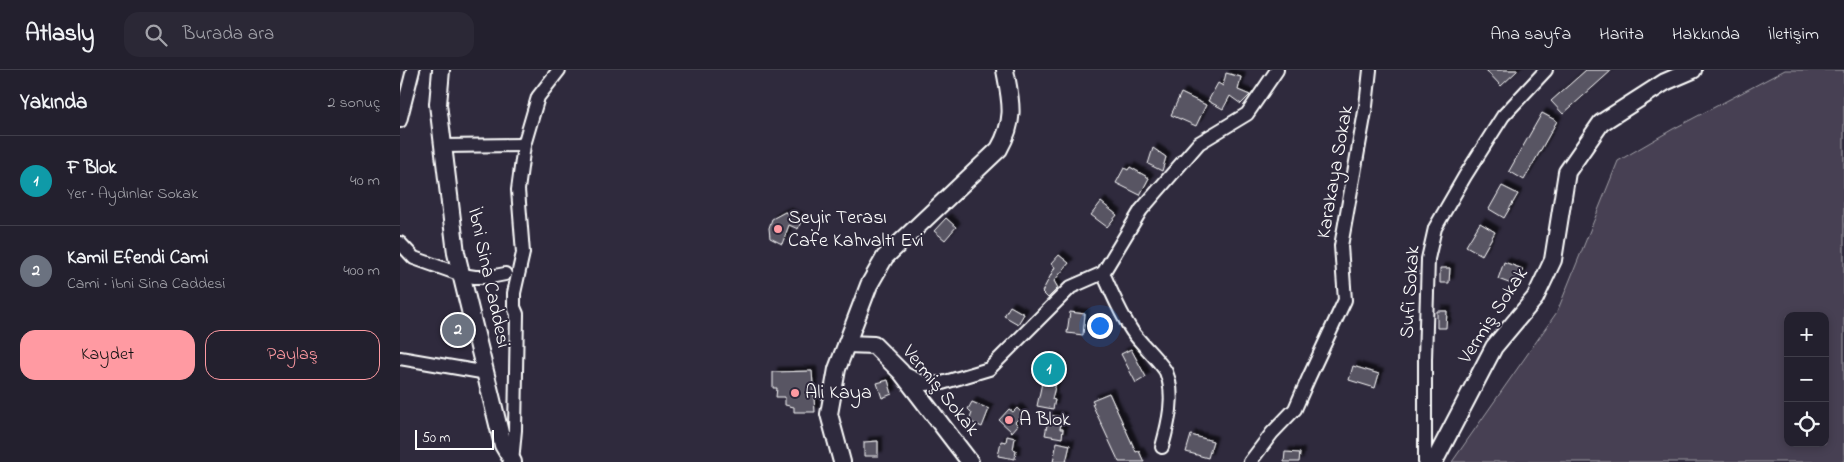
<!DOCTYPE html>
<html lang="tr">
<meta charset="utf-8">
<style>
:root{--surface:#23202e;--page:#2b2836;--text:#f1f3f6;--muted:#a3a3aa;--line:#403e4a;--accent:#ff9aa2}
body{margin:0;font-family:"Indie Flower",sans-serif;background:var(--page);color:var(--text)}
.controls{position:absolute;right:15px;bottom:15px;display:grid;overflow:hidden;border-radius:10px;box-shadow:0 2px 8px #0003}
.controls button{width:45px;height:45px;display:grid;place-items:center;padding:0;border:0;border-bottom:1px solid var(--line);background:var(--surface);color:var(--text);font:25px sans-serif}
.scale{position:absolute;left:15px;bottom:12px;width:79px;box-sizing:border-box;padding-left:5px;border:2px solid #fff;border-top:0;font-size:14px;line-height:18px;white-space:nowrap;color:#fff;-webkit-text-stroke:4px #2f2a3d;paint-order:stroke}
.you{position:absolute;left:699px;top:255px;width:18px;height:18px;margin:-12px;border:4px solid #fff;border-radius:50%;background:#1a73e8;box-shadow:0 0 0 8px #1a73e833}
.badge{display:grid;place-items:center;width:32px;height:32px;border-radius:50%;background:var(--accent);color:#fff;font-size:16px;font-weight:700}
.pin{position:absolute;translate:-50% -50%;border:2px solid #fff;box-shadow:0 1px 5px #0006}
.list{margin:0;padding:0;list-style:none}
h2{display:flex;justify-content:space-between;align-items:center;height:65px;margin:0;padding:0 20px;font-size:21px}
h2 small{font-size:16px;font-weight:400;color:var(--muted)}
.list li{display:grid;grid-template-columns:32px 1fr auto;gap:15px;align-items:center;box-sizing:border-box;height:90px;padding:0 20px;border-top:1px solid var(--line)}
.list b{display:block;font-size:19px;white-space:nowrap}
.list p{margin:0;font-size:16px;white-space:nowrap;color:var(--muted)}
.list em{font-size:16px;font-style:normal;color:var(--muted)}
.actions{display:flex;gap:10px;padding:15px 20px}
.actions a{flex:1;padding:11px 0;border:1px solid var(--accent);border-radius:15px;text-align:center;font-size:18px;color:var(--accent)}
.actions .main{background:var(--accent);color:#111}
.icon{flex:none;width:28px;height:28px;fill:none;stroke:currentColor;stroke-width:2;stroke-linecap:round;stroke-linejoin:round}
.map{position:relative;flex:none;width:1444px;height:392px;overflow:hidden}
header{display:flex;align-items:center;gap:30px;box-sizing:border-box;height:70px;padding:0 25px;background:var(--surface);border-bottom:1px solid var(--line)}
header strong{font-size:24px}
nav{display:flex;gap:28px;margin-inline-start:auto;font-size:18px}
.search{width:350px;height:45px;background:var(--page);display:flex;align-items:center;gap:12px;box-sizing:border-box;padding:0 18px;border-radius:15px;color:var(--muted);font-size:19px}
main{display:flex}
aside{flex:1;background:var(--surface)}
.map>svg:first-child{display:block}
.green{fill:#464152;stroke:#a2a0a8;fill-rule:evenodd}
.building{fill:#595564;stroke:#fff;filter:url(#shadow)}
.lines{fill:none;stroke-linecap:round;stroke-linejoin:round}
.street-casing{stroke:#fff;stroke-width:16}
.secondary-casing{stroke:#fff;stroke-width:20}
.street{stroke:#2f2a3d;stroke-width:12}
.secondary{stroke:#2f2a3d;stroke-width:16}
.poi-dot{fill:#ff9aa2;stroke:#2f2a3d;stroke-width:2}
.labels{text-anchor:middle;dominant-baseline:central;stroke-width:4;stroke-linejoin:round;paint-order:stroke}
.street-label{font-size:20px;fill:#fff;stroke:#2f2a3d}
.poi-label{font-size:20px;fill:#fff;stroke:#2f2a3d;text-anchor:start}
</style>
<header>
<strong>Atlasly</strong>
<div class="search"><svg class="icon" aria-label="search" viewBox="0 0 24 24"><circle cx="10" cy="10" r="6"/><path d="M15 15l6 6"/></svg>Burada ara</div>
<nav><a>Ana sayfa</a><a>Harita</a><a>Hakkında</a><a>İletişim</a></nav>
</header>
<main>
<aside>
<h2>Yakında<small>2 sonuç</small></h2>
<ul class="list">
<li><span class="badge" style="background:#0f9aa8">1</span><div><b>F Blok</b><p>Yer · Aydınlar Sokak</p></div><em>40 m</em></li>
<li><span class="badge" style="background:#6b7280">2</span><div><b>Kamil Efendi Cami</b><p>Cami · İbni Sina Caddesi</p></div><em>400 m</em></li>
</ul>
<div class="actions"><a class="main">Kaydet</a><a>Paylaş</a></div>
</aside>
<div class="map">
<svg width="1444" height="392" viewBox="0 0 1444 392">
<defs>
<filter id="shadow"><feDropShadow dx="4.5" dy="-4.5" stdDeviation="1" flood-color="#0009"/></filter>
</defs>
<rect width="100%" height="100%" fill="#2f2a3d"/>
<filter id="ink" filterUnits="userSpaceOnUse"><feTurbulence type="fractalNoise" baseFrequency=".02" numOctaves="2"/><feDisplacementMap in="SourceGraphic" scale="10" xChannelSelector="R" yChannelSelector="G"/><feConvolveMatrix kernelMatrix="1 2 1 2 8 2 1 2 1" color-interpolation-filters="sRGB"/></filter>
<g filter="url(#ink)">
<path class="green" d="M1385 0H1444V392H1052L1157 242 1218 91 1273 59ZM1388 246H1425V373H1388Z"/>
<g class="building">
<path d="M1086 0H1118L1101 16Z"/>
<path d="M1186 0H1212L1163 44 1151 31Z"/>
<path d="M826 3 841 7 838 20 850 25 841 34 830 26 823 39 808 31 818 13 823 16Z"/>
<path d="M781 23 806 35 796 56 771 45Z"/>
<path d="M1142 43 1157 51 1124 110 1109 101Z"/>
<path d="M753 78 766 87 762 101 748 94Z"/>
<path d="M730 97 749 108 740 125 716 113 724 98 728 100Z"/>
<path d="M1102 116 1118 124 1104 148 1089 139Z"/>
<path d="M701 132 717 145 707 157 691 145Z"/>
<path d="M385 142 402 149 398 159 389 155 382 174 370 168 369 158 372 149Z"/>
<path d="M546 148 556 157 545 170 534 161Z"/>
<path d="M1080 153 1095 162 1082 185 1066 176Z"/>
<path d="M659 185 669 193 654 211 658 218 648 228 642 222 655 197 651 194Z"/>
<path d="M1104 192 1123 199 1117 216 1098 209Z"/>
<path d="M1040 198H1050L1049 213H1040Z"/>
<path d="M610 236 624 244 618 254 604 246Z"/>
<path d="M1037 241H1047L1046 258H1037Z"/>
<path d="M670 242 685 244 683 265 667 263Z"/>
<path d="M48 251H62L67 270 48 271Z"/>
<path d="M731 279 746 307 736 313 721 284Z"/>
<path d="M649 288 657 289 655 301H659L652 329 655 330 653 339 637 336 643 308 641 307 643 292 648 293Z"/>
<path d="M953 296 979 304 975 318 949 310Z"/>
<path d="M412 301 415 342H394V337L385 335V327H376L377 318H373V302Z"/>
<path d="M488 310 492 324 482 328 477 313Z"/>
<path d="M709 323 736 382 739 381 744 392H719L692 334 694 333 692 330Z"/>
<path d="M572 332 589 339 582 357 569 351 572 343 568 339Z"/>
<path d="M617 338 623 344 615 352 618 355 612 362 599 350 609 339 613 342Z"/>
<path d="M649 345 662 347 660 359H663L662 368 645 365Z"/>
<path d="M791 365 813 371 808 388 786 382Z"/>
<path d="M607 366 615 368 613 379 616 380 615 389 598 386 601 371 606 372Z"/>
<path d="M478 371V386H464V372Z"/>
<path d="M657 372 670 375 666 392H653Z"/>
<path d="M885 382 900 383 899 392H884Z"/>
</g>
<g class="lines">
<defs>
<g id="street">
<path d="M0 51 13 0"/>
<path d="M43 76 124 75"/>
<path d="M0 173 14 188 62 205 75 207H90L105 204"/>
<path d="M703 203C712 223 720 243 732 261 740 273 760 291 766 302 776 325 768 355 762 377"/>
<path d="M0 288 87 303"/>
<path d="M501 302 526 314 542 313 589 299 671 217 703 203 741 140 799 73 847 44 877 0"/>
<path d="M112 392 115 360 117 244 114 237V223L123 183 118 120 124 75 138 27 159 0"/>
<path d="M850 392 872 363 895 339 909 307 945 230 941 176 966 36 970 0"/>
<path d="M1025 392V289L1028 189 1035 158 1065 106 1103 46 1146 0"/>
</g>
<g id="secondary">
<path d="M41 0 38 34 56 183 103 375 113 392"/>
<path d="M447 274 474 275 501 302 570 392"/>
<path d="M442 392 429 344 437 299 469 215 485 187 599 79C616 49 611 32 605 0"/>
<path d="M1034 392 1094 277 1135 228 1153 190 1167 102 1201 53 1265 12 1293 0"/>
</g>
</defs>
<use href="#street" class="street-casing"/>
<use href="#secondary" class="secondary-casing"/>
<use href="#street" class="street"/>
<use href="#secondary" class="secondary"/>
</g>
</g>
<g class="poi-dot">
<circle cx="378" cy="159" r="5"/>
<circle cx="395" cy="323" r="5"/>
<circle cx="609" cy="350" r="5"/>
</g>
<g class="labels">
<g class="street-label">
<text transform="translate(936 102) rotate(-80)">Karakaya Sokak</text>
<text transform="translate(88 208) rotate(78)">İbni Sina Caddesi</text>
<text transform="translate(1011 222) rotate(-86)">Sufi Sokak</text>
<text transform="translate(1094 246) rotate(-57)">Vermiş Sokak</text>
<text transform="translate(540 321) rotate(51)">Vermiş Sokak</text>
</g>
<g class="poi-label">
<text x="388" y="148">Seyir Terası<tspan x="388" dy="23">Cafe Kahvaltı Evi</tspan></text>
<text x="405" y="323">Ali Kaya</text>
<text x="619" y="350">A Blok</text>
</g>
</g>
</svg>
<div class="controls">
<button>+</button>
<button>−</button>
<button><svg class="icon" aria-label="locate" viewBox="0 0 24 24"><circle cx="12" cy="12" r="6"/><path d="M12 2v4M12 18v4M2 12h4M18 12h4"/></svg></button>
</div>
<div class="scale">50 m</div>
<div class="you"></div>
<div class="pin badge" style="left:649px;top:299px;background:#0f9aa8">1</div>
<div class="pin badge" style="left:58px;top:260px;background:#6b7280">2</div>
</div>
</main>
